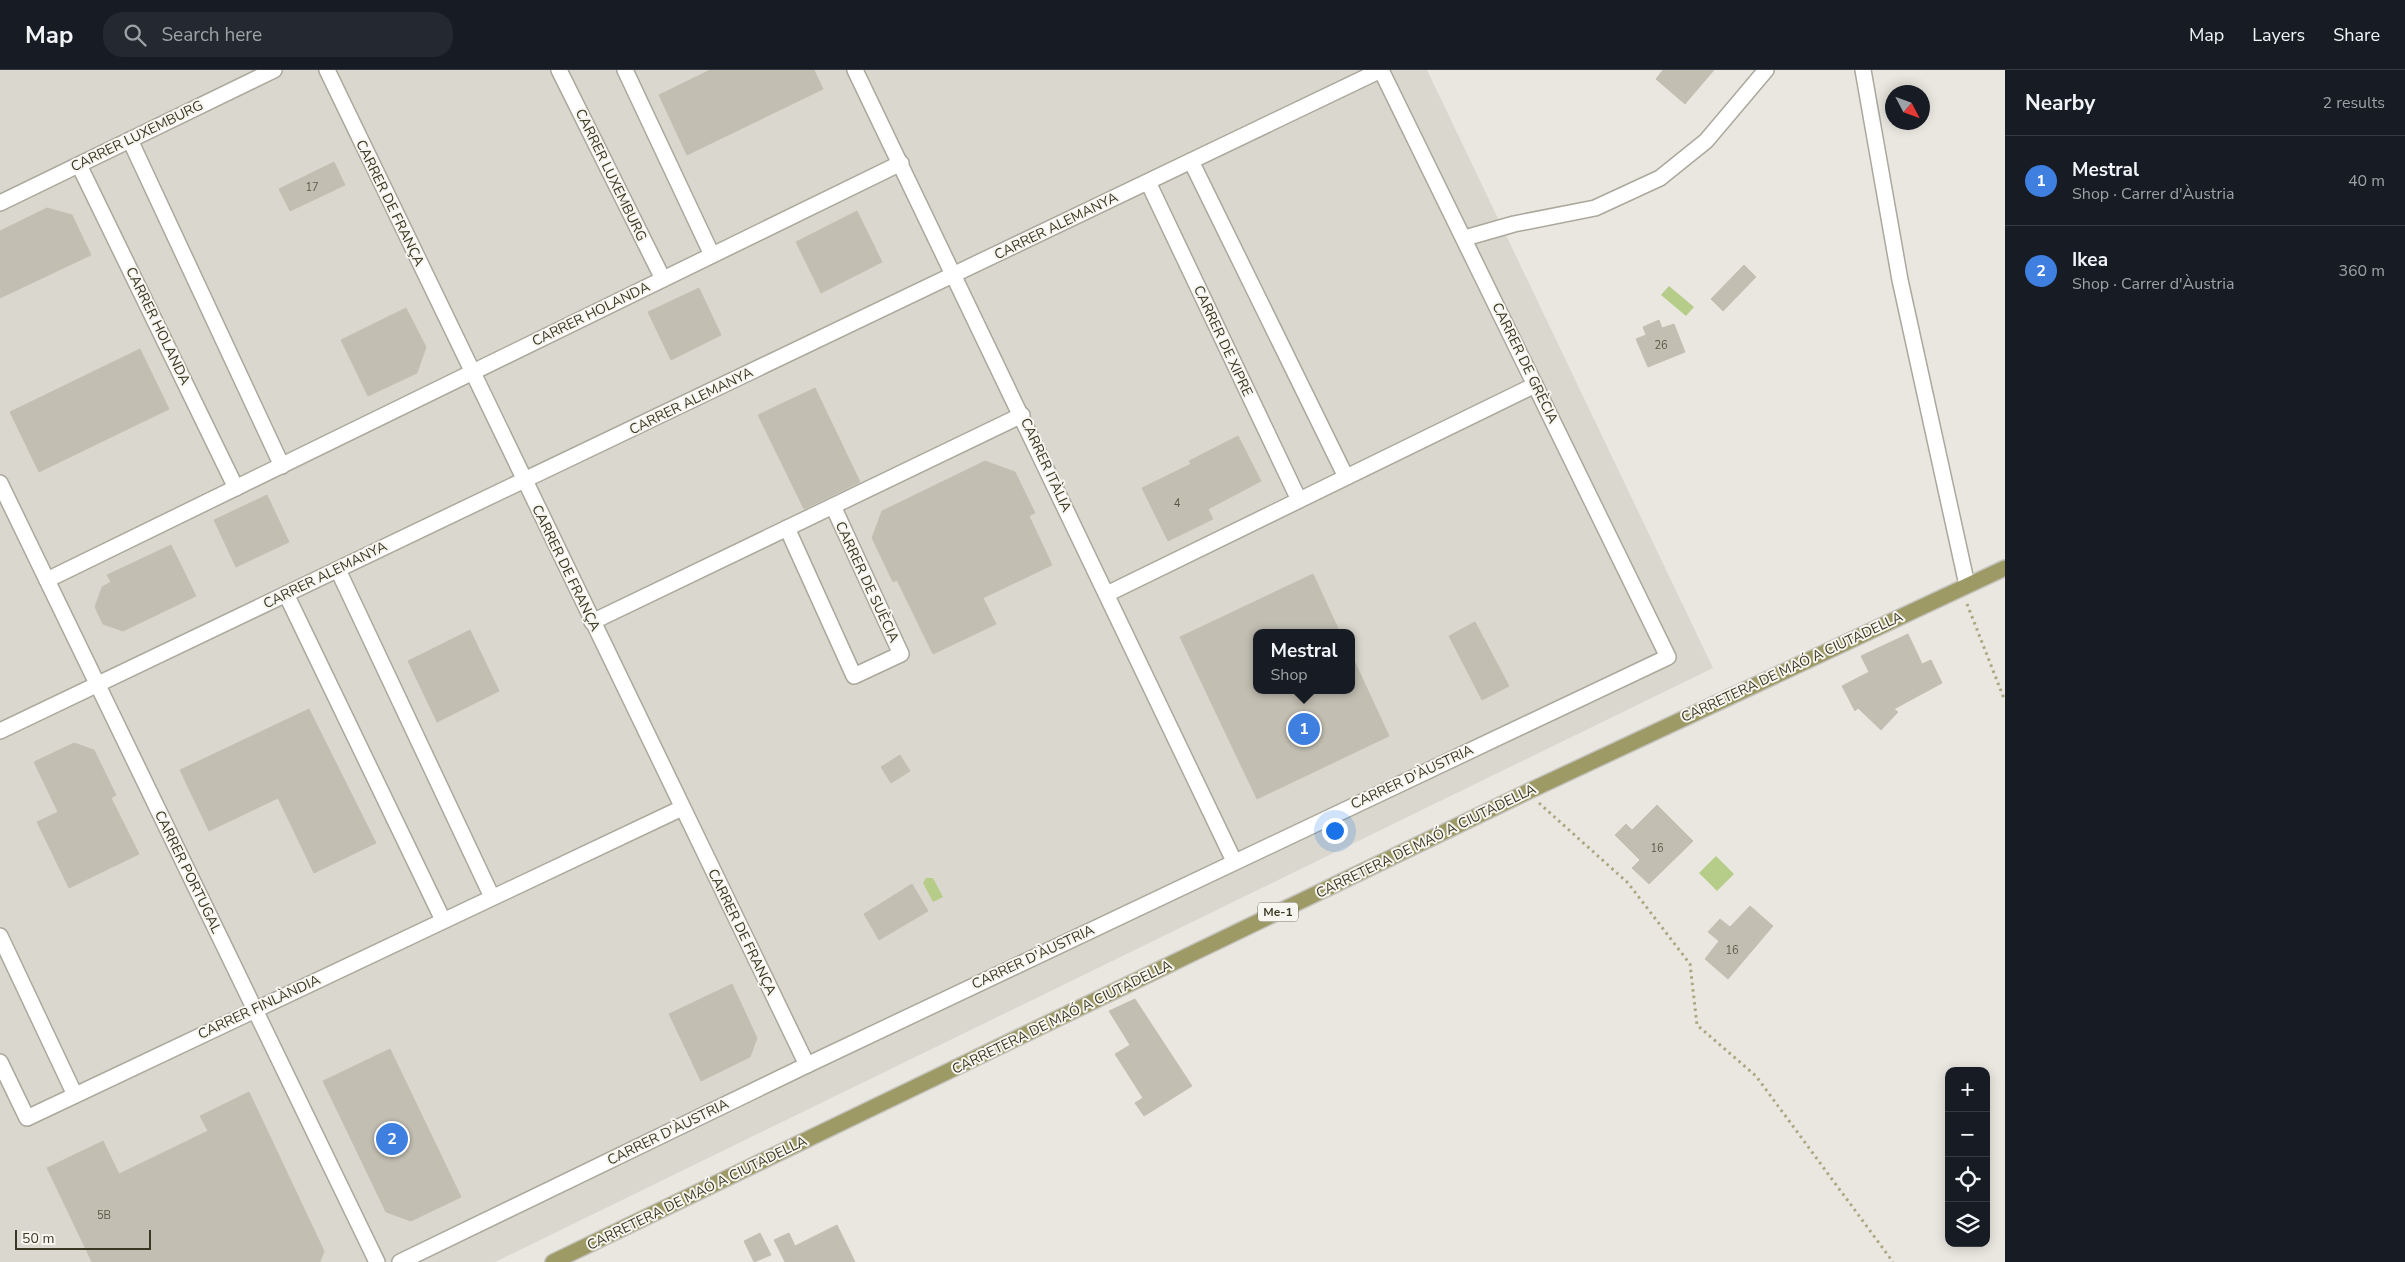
<!DOCTYPE html>
<meta charset="utf-8">
<style>
:root{--surface:#171b24;--page:#242831;--text:#f1f3f6;--muted:#9ea1a6;--line:#363941;--accent:#8c9099}
body{margin:0;font-family:"Nunito Sans",sans-serif;background:var(--page);color:var(--text)}
.controls{position:absolute;right:15px;bottom:15px;display:grid;overflow:hidden;border-radius:10px;box-shadow:0 2px 12px #0003}
.controls button{width:45px;height:45px;display:grid;place-items:center;padding:0;border:0;border-bottom:1px solid var(--line);background:var(--surface);color:var(--text);font:25px sans-serif}
.compass{position:absolute;left:1885px;top:15px;width:45px;height:45px;border-radius:50%;background:var(--surface);box-shadow:0 2px 12px #0003;rotate:131deg}
.scale{position:absolute;left:15px;bottom:12px;width:136px;box-sizing:border-box;padding-left:5px;border:2px solid #3a3822;border-top:0;font-size:14px;line-height:18px;white-space:nowrap;color:#3a3822;-webkit-text-stroke:4px #f7f5f0;paint-order:stroke}
.you{position:absolute;left:1334px;top:760px;width:18px;height:18px;margin:-12px;border:4px solid #fff;border-radius:50%;background:#1a73e8;box-shadow:0 0 0 8px #1a73e833}
.badge{display:grid;place-items:center;width:32px;height:32px;border-radius:50%;background:var(--accent);color:#fff;font-size:16px;font-weight:700}
.pin{position:absolute;translate:-50% -50%;border:2px solid #fff;box-shadow:0 1px 5px #0006}
.popup{position:absolute;left:1253px;top:559px;width:102px;height:65px;box-sizing:border-box;display:grid;place-content:center;border-radius:10px;background:var(--surface);filter:drop-shadow(0 1px 4px #0005);font-size:16px;white-space:nowrap;color:var(--muted)}
.popup b{font-size:19px;color:var(--text)}
.popup::after{content:'';position:absolute;left:50%;top:100%;margin-left:-10px;border:10px solid transparent;border-top-color:var(--surface)}
.list{margin:0;padding:0;list-style:none}
h2{display:flex;justify-content:space-between;align-items:center;height:65px;margin:0;padding:0 20px;font-size:21px}
h2 small{font-size:16px;font-weight:400;color:var(--muted)}
.list li{display:grid;grid-template-columns:32px 1fr auto;gap:15px;align-items:center;box-sizing:border-box;height:90px;padding:0 20px;border-top:1px solid var(--line)}
.list b{display:block;font-size:19px;white-space:nowrap}
.list p{margin:0;font-size:16px;white-space:nowrap;color:var(--muted)}
.list em{font-size:16px;font-style:normal;color:var(--muted)}
.icon{flex:none;width:28px;height:28px;fill:none;stroke:currentColor;stroke-width:2;stroke-linecap:round;stroke-linejoin:round}
.map{position:relative;flex:none;width:2005px;height:1192px;overflow:hidden}
header{display:flex;align-items:center;gap:30px;box-sizing:border-box;height:70px;padding:0 25px;background:var(--surface);border-bottom:1px solid var(--line)}
header strong{font-size:24px}
nav{display:flex;gap:28px;margin-inline-start:auto;font-size:18px}
.search{width:350px;height:45px;background:var(--page);display:flex;align-items:center;gap:12px;box-sizing:border-box;padding:0 18px;border-radius:20px;color:var(--muted);font-size:19px}
main{display:flex}
aside{flex:1;background:var(--surface)}
.map>svg:first-child{display:block}
.built{fill:#dad7ce;fill-rule:evenodd}
.water{fill:#b6cd8a}
.building{fill:#c2beb2;stroke:#c3c0b3}
.lines{fill:none;stroke-linecap:round;stroke-linejoin:round}
.minor-casing{stroke:#aba89c;stroke-width:18}
.major-casing{stroke:#c4c3bd;stroke-width:18}
.path{stroke:#aca782;stroke-width:3;stroke-dasharray:2.5 4;stroke-linecap:butt}
.minor{stroke:#fff;stroke-width:15}
.major{stroke:#9e9a66;stroke-width:15}
.labels{text-anchor:middle;dominant-baseline:central;stroke-width:4;stroke-linejoin:round;paint-order:stroke}
.number-label{font-size:11px;fill:#5c5a46}
.shield{fill:#f7f5f0;stroke:#737160;stroke-width:1}
.shield-label{font-size:12px;font-weight:bold;fill:#3a3822}
.street-label{font-size:14px;fill:#3a3822;stroke:#f7f5f0}
</style>
<header>
<strong>Map</strong>
<div class="search"><svg class="icon" aria-label="search" viewBox="0 0 24 24"><circle cx="10" cy="10" r="6"/><path d="M15 15l6 6"/></svg>Search here</div>
<nav><a>Map</a><a>Layers</a><a>Share</a></nav>
</header>
<main>
<div class="map">
<svg width="2005" height="1192" viewBox="0 0 2005 1192">
<rect width="100%" height="100%" fill="#eae7e0"/>
<path class="built" d="M0 0H1427L1713 598 495 1192H0ZM1256 563H1352V620H1256Z"/>
<g class="water">
<path d="M1669 216 1694 237 1686 246 1661 225Z"/>
<path d="M1716 786 1734 804 1717 821 1699 803Z"/>
<path d="M926 808H933L943 827 933 832 923 813Z"/>
</g>
<g class="building">
<path d="M710 0H814L823 19 687 85 659 25Z"/>
<path d="M1663 0H1714L1685 34 1656 9Z"/>
<path d="M334 92 345 115 290 141 279 119Z"/>
<path d="M47 138 72 145 91 185 0 228V161Z"/>
<path d="M857 141 882 192 821 223 796 172Z"/>
<path d="M1744 195 1756 207 1723 241 1711 229Z"/>
<path d="M699 218 721 265 671 290 648 242Z"/>
<path d="M406 238 426 277 417 303 368 326 341 270Z"/>
<path d="M1659 250 1662 258 1674 254 1685 282 1648 297 1636 269 1646 265 1643 257Z"/>
<path d="M140 279 169 339 39 402 10 342Z"/>
<path d="M815 318 860 412 804 439 758 345Z"/>
<path d="M1238 366 1261 411 1208 439 1213 449 1168 471 1142 418 1191 394 1189 391Z"/>
<path d="M985 391 1015 402 1035 443 1029 446 1052 495 983 528 996 554 933 584 897 510 893 512 872 468 882 441Z"/>
<path d="M267 425 289 472 236 497 214 450Z"/>
<path d="M171 475 196 526 123 561 103 554 95 537 102 517 111 512 107 505Z"/>
<path d="M1313 504 1340 563H1256V620H1352V586L1389 666 1257 729 1180 567Z"/>
<path d="M1475 552 1509 616 1482 630 1449 566Z"/>
<path d="M470 560 499 621 437 652 408 591Z"/>
<path d="M1908 564 1922 594 1931 590 1942 613 1894 639 1898 642 1881 660 1858 638 1855 641 1842 616 1869 602 1861 586Z"/>
<path d="M309 639 376 773 314 803 278 728 209 761 180 700Z"/>
<path d="M74 673 94 680 116 725 111 728 139 784 69 818 37 752 58 742 34 692Z"/>
<path d="M900 685 910 701 891 713 881 697Z"/>
<path d="M1657 735 1693 771 1649 814 1632 798 1640 790 1615 765 1626 754 1632 760Z"/>
<path d="M912 814 928 841 879 870 864 844Z"/>
<path d="M1750 836 1773 856 1728 909 1705 889 1719 871 1708 862 1720 849 1730 857Z"/>
<path d="M732 914 757 968 750 987 701 1011 669 944Z"/>
<path d="M1135 929 1192 1016 1144 1046 1135 1033 1143 1028 1115 984 1130 975 1109 941Z"/>
<path d="M390 979 461 1127 411 1151 386 1142 323 1011Z"/>
<path d="M249 1022 324 1181 320 1192H92L47 1098 103 1071 119 1104 208 1061 200 1046Z"/>
<path d="M837 1155 855 1192H785L774 1170 789 1163 795 1176Z"/>
<path d="M760 1163 771 1185 754 1192 744 1171Z"/>
</g>
<g class="lines">
<defs>
<g id="minor">
<path d="M327 0 807 995"/>
<path d="M559 0 663 209"/>
<path d="M625 0 712 185"/>
<path d="M855 0 1234 791"/>
<path d="M1863 0 1900 210 1967 515"/>
<path d="M130 70 282 396"/>
<path d="M1191 91 1346 407"/>
<path d="M79 95 236 418"/>
<path d="M1148 112 1299 430"/>
<path d="M0 133 274 0"/>
<path d="M1465 168 1514 154 1595 138 1660 108 1706 71 1766 0"/>
<path d="M0 413 377 1192"/>
<path d="M787 458 854 606 901 584 833 436"/>
<path d="M338 500 492 827"/>
<path d="M47 510 901 93"/>
<path d="M286 524 443 850"/>
<path d="M1107 524 1535 315"/>
<path d="M592 552 1022 345"/>
<path d="M0 661 1381 0 1668 587 807 995 400 1192"/>
<path d="M0 866 75 1025"/>
<path d="M0 992 27 1048 682 738"/>
</g>
<path id="major" d="M553 1192 1527 722 2005 498"/>
</defs>
<use href="#minor" class="minor-casing"/>
<use href="#major" class="major-casing"/>
<g class="path">
<path d="M1967 534 2005 631"/>
<path d="M1539 733 1628 813 1690 894 1697 955 1756 1006 1893 1192"/>
</g>
<use href="#minor" class="minor"/>
<use href="#major" class="major"/>
</g>
<g class="labels">
<g class="number-label">
<text x="312" y="117">17</text>
<text x="1661" y="275">26</text>
<text x="1177" y="433">4</text>
<text x="1657" y="778">16</text>
<text x="1732" y="880">16</text>
<text x="104" y="1145">5B</text>
</g>
<rect class="shield" x="1258" y="832.5" width="40" height="19" rx="4"/>
<g class="shield-label">
<text x="1278" y="842">Me-1</text>
</g>
<g class="street-label">
<text transform="translate(137 66) rotate(-26)">CARRER LUXEMBURG</text>
<text transform="translate(611 105) rotate(64)">CARRER LUXEMBURG</text>
<text transform="translate(390 133) rotate(64)">CARRER DE FRANÇA</text>
<text transform="translate(1056 156) rotate(-26)">CARRER ALEMANYA</text>
<text transform="translate(591 244) rotate(-26)">CARRER HOLANDA</text>
<text transform="translate(158 256) rotate(64)">CARRER HOLANDA</text>
<text transform="translate(1223 271) rotate(65)">CARRER DE XIPRE</text>
<text transform="translate(1525 293) rotate(64)">CARRER DE GRÈCIA</text>
<text transform="translate(691 331) rotate(-26)">CARRER ALEMANYA</text>
<text transform="translate(1046 395) rotate(65)">CARRER ITÀLIA</text>
<text transform="translate(566 498) rotate(64)">CARRER DE FRANÇA</text>
<text transform="translate(325 505) rotate(-26)">CARRER ALEMANYA</text>
<text transform="translate(867 512) rotate(65)">CARRER DE SUÈCIA</text>
<text transform="translate(1792 597) rotate(-25)">CARRETERA DE MAÓ A CIUTADELLA</text>
<text transform="translate(1412 707) rotate(-25)">CARRER D'ÀUSTRIA</text>
<text transform="translate(1426 771) rotate(-26)">CARRETERA DE MAÓ A CIUTADELLA</text>
<text transform="translate(188 802) rotate(64)">CARRER PORTUGAL</text>
<text transform="translate(742 862) rotate(64)">CARRER DE FRANÇA</text>
<text transform="translate(1033 887) rotate(-25)">CARRER D'ÀUSTRIA</text>
<text transform="translate(259 937) rotate(-25)">CARRER FINLÀNDIA</text>
<text transform="translate(1062 947) rotate(-26)">CARRETERA DE MAÓ A CIUTADELLA</text>
<text transform="translate(668 1062) rotate(-26)">CARRER D'ÀUSTRIA</text>
<text transform="translate(697 1123) rotate(-26)">CARRETERA DE MAÓ A CIUTADELLA</text>
</g>
</g>
</svg>
<div class="controls">
<button>+</button>
<button>−</button>
<button><svg class="icon" aria-label="locate" viewBox="0 0 24 24"><circle cx="12" cy="12" r="6"/><path d="M12 2v4M12 18v4M2 12h4M18 12h4"/></svg></button>
<button><svg class="icon" aria-label="layers" viewBox="0 0 24 24"><path d="M12 4l9 5-9 5-9-5zM3 14l9 5 9-5"/></svg></button>
</div>
<svg class="compass" viewBox="-18 -18 36 36"><path d="M0-13l5 13h-10z" fill="#e53935"/><path d="M0 13l5-13h-10z" fill="#9ea1a6"/></svg>
<div class="scale">50 m</div>
<div class="you"></div>
<div class="pin badge" style="left:1304px;top:659px;background:#3f7fe0">1</div>
<div class="popup"><b>Mestral</b>Shop</div>
<div class="pin badge" style="left:392px;top:1069px;background:#3f7fe0">2</div>
</div>
<aside>
<h2>Nearby<small>2 results</small></h2>
<ul class="list">
<li><span class="badge" style="background:#3f7fe0">1</span><div><b>Mestral</b><p>Shop · Carrer d'Àustria</p></div><em>40 m</em></li>
<li><span class="badge" style="background:#3f7fe0">2</span><div><b>Ikea</b><p>Shop · Carrer d'Àustria</p></div><em>360 m</em></li>
</ul>
</aside>
</main>
